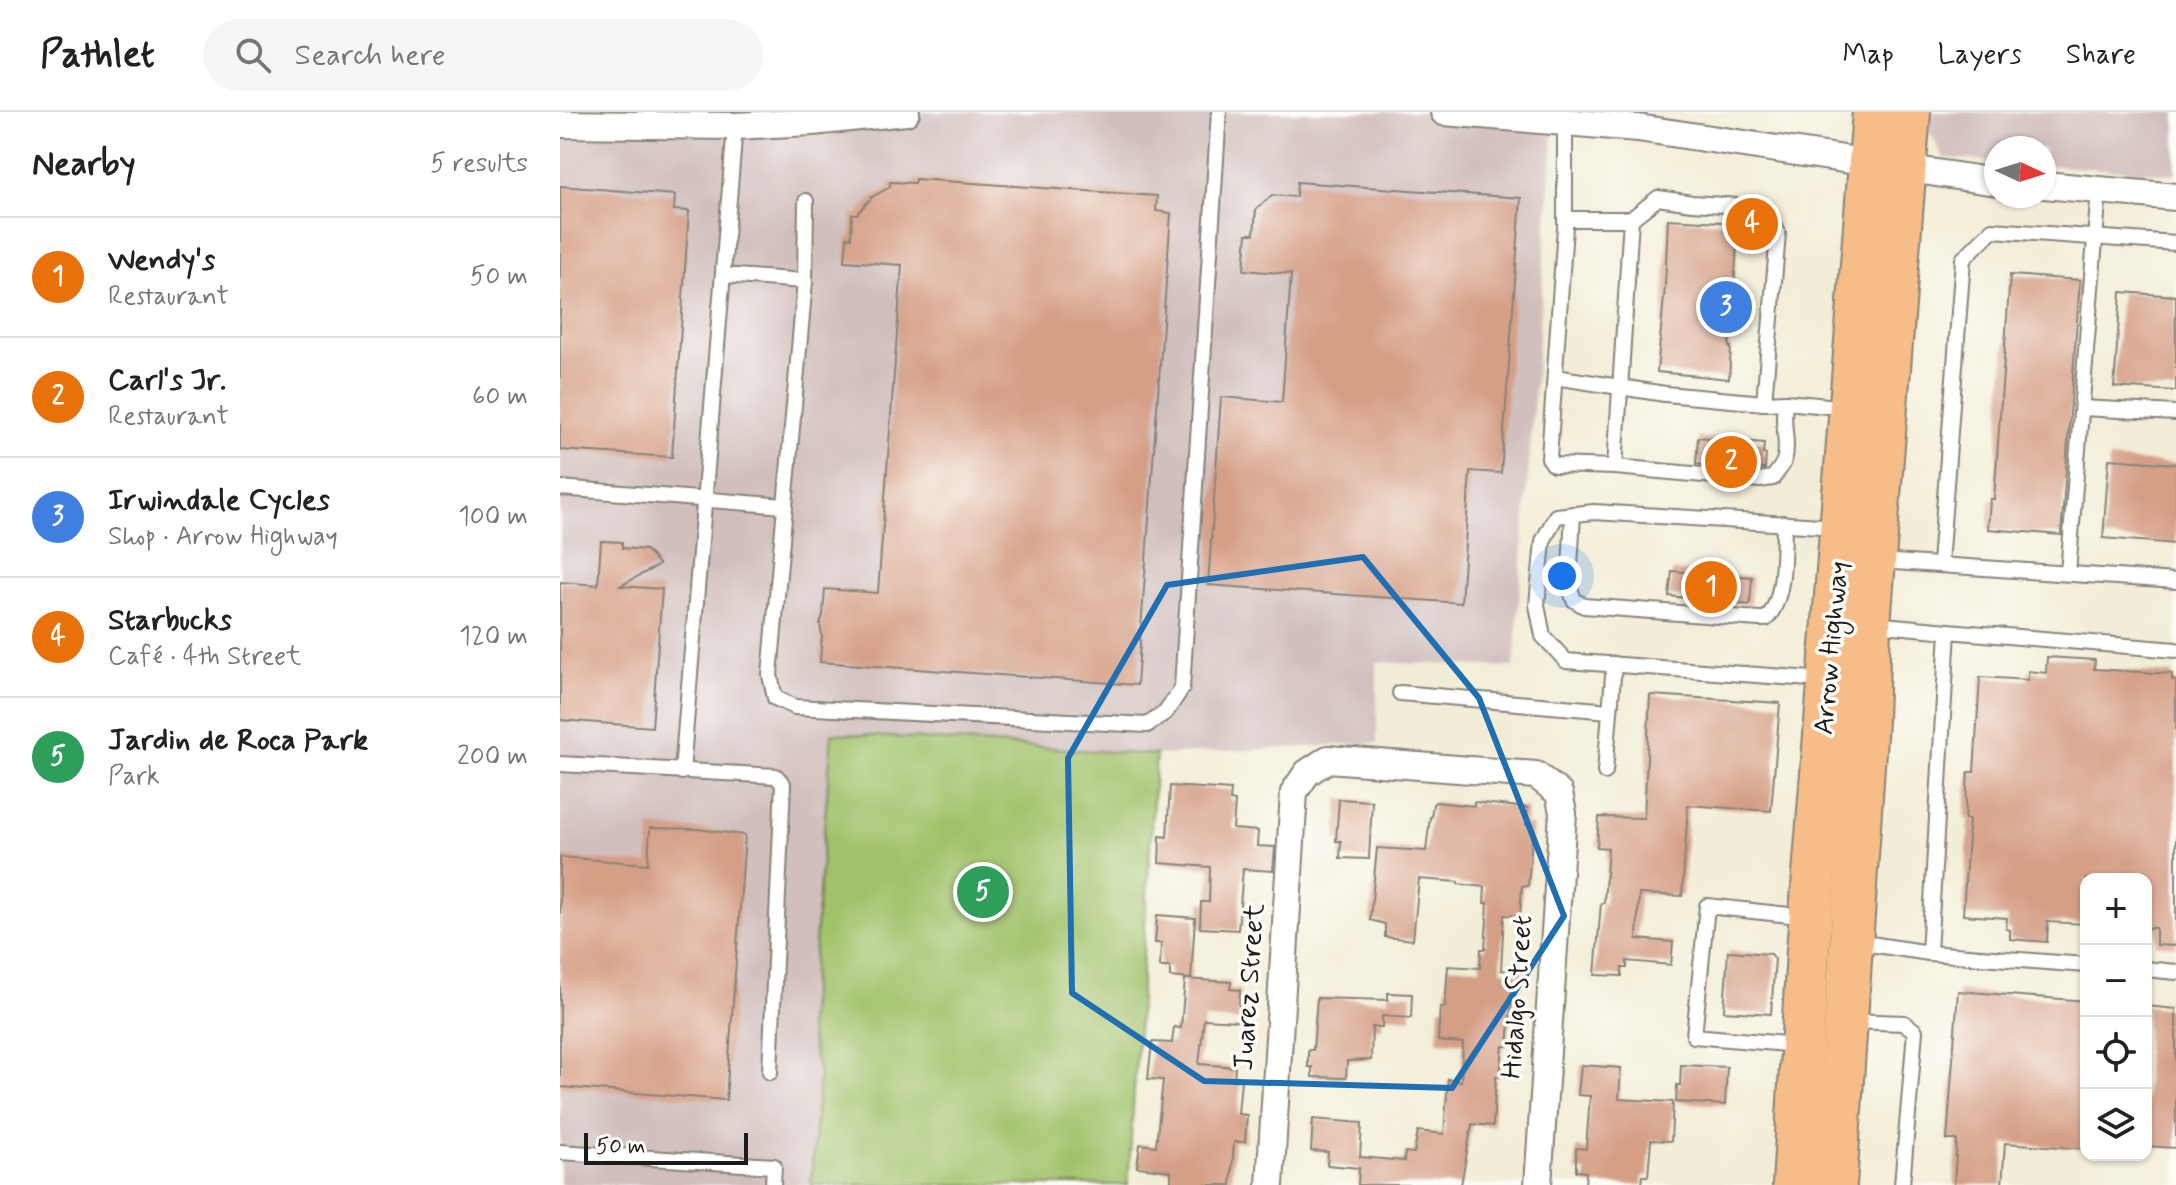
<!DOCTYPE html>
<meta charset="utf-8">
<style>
:root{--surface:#fff;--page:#f6f6f6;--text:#222;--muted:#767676;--line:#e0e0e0;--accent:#d93025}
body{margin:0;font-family:Mynerve,sans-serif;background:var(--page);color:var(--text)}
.controls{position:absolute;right:24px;bottom:24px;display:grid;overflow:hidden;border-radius:16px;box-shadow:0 2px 6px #0004}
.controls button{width:72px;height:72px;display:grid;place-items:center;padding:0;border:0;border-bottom:2px solid var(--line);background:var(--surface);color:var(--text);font:40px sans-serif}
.compass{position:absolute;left:1424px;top:24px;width:72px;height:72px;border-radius:50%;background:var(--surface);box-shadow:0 2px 6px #0004;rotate:94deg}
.scale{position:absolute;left:24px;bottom:20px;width:164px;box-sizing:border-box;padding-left:8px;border:4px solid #1c1c1c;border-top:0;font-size:22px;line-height:28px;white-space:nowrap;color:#1c1c1c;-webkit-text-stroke:6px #fdfcf7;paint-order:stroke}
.you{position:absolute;left:1002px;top:464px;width:28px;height:28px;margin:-20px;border:6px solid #fff;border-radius:50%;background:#1a73e8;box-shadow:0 0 0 12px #1a73e833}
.badge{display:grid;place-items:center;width:52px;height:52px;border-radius:50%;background:var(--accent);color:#fff;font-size:26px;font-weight:700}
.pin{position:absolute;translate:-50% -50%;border:4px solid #fff;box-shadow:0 2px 8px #0006}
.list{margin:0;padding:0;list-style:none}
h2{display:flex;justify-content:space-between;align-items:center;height:104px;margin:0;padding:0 32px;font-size:34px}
h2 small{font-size:26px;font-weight:400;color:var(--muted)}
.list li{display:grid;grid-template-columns:52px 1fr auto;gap:24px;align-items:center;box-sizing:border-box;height:120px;padding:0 32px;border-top:2px solid var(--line)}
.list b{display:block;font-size:30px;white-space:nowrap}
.list p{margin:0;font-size:26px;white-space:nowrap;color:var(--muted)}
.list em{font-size:26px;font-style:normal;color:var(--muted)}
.icon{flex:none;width:44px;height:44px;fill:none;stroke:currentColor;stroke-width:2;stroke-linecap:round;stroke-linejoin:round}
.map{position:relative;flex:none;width:1616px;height:1073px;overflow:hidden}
header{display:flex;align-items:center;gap:48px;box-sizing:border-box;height:112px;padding:0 40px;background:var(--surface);border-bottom:2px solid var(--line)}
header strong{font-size:38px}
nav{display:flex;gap:44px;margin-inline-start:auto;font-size:28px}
.search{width:560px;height:72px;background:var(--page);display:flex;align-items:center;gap:20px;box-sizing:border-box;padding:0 28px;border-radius:44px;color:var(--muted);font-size:30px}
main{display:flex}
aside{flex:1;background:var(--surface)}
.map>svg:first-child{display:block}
.industrial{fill:#d1bfbe}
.green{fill:#a2c26b;stroke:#5f6f44;stroke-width:2}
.building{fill:#d59f86}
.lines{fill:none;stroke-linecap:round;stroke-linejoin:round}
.lane-casing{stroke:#878479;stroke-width:18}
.street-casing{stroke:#878479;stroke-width:30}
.primary-casing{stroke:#878479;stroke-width:46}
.lane{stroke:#fff;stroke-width:14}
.street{stroke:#fff;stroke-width:26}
.primary{stroke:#f7bd88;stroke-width:42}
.marked{fill:none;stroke:#1f6fb2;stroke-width:6;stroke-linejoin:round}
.labels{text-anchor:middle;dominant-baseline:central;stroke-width:7;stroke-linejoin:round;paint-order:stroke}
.street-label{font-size:28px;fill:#1c1c1c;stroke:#fdfcf7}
</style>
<header>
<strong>Pathlet</strong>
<div class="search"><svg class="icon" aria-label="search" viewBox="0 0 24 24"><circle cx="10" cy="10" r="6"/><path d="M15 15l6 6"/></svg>Search here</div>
<nav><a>Map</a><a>Layers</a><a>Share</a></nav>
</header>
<main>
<aside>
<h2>Nearby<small>5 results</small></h2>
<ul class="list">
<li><span class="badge" style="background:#e8710a">1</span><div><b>Wendy's</b><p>Restaurant</p></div><em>50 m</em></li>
<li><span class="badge" style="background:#e8710a">2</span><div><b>Carl's Jr.</b><p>Restaurant</p></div><em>60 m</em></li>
<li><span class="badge" style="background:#3f7fe0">3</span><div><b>Irwindale Cycles</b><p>Shop · Arrow Highway</p></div><em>100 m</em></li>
<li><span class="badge" style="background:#e8710a">4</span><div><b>Starbucks</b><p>Café · 4th Street</p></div><em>120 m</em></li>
<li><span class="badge" style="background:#2e9e5b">5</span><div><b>Jardin de Roca Park</b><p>Park</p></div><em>200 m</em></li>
</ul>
</aside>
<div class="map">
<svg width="1616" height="1073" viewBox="0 0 1616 1073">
<rect width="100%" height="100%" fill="#fdfcf7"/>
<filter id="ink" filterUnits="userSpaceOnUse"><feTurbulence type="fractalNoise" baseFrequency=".0125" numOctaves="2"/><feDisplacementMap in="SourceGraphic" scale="16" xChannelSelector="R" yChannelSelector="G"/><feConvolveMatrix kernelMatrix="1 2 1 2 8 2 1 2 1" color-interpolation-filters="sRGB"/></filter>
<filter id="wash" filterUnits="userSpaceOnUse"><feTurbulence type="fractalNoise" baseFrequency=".006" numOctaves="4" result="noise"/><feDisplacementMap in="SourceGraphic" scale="32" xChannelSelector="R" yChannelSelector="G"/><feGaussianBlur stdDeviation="1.8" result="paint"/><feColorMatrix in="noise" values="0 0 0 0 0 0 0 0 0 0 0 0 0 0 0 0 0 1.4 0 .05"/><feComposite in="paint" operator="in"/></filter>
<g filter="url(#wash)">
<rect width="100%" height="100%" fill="#f2edd6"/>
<g class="industrial">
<path d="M0 0H995L954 555 817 550V631L596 643 272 621 248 916 259 961 251 1073H0Z"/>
<path d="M1365 0H1616V62L1484 53V36H1436V50L1384 46 1364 11Z"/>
</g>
<path class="green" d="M272 621 596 643 568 1073H251L259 961 248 916Z"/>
<g id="blocks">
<g class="building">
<path d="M355 67 597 84 596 99 611 101 577 573 260 550 262 524 260 512 263 503 265 477 318 481 342 153 285 149 287 125 291 126 292 102H297L312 85 330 75V70L354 71Z"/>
<path d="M737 70 961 86 941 361 910 359 901 491 648 473 661 285 722 290 731 162 684 158 687 122H694L696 97 712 83 736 85Z"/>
<path d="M0 74 115 83 114 98 129 99 112 345 0 338Z"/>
<path d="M1108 107 1179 111 1169 235H1171L1169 267 1097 260 1105 174Z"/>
<path d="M1450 163 1520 168 1501 423 1428 417 1430 387H1434Z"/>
<path d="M1561 180 1616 184V279L1554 275Z"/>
<path d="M1138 325 1204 331 1203 342H1206L1205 357 1136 352Z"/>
<path d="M1549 347 1616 352V432L1543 426Z"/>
<path d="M41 429 62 430V436L86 438 99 453 60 474 102 477 92 615 0 608V470L38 473Z"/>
<path d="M1112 459 1192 465 1190 493 1109 484Z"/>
<path d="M1487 545 1535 548 1534 557 1612 562V568L1616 569V834L1596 833V816H1586V767H1526V812L1488 810 1487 830 1450 827V818L1446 817 1447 806 1403 803 1409 707H1405L1408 660H1414L1420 565 1468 568V559L1486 561Z"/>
<path d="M1090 583 1220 591 1211 699 1128 693 1122 784 1079 782 1077 827 1113 830 1111 853 1067 849V856H1062V864L1035 863 1041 791H1044L1048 736 1037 735 1039 705 1084 706Z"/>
<path d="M610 674 671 678 670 688 675 689 673 717 698 719 697 734 715 735 713 759 683 757 678 818 640 816 641 790H649L650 755 599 751 600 724 607 725Z"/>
<path d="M779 687 812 689 809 747 780 746 781 729H776Z"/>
<path d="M875 690 914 694V690L968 696 966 713 973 714 968 774H962L960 804 944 803 941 858 958 859 955 887H952L948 934H943L940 965 936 964 933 1014 912 1012 901 1073H798L799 1056 767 1053 768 1040 751 1039 753 1007 802 1011 800 1045 844 1049 845 1040 854 1041 858 1019 884 1022 888 967 901 969 903 931 878 929 880 895H885L888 854 920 856 921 837H925L928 791H924L925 775 898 772V770L859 767 853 828 825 825V812L810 808 817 736 866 739 870 705H871L873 692Z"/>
<path d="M90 716 137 717 185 723 166 988 0 975V745L88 752Z"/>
<path d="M597 803 635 806 631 867 610 865V855H600L601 831H595Z"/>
<path d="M1168 839 1211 842 1215 847 1211 902 1164 899Z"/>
<path d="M625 867 671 870 670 877 680 878 678 909 644 907 639 952 675 955 674 968H681L678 1002 687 1003 685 1030H674L671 1073H611V1059L577 1055 580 1032 596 1034 603 968 588 967 592 930 612 931 614 915 621 916Z"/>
<path d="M1398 879 1526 889V1037L1445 1031 1442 1073H1394L1397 1028H1387Z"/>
<path d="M828 881 852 882 851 906 822 904V915H812L811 948 787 949 786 966 752 965V955H748V938H753L757 886 828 888Z"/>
<path d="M1586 894 1616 897V1036L1586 1034Z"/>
<path d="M1021 953 1061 956 1059 987 1113 990 1111 1029 1091 1028 1088 1064H1083L1082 1073H1025L1026 1060 1016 1059V1036L1026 1037 1030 984 1018 983Z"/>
<path d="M1121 953 1167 955 1165 993 1116 990 1117 973H1120Z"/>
</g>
</g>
</g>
<g filter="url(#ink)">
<use href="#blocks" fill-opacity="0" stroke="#878479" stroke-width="2"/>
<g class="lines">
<defs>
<g id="lane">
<path d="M1005 9V115L989 346 994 353 1055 355 1199 368 1213 366C1216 361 1222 355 1224 349 1230 330 1220 309 1226 290"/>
<path d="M1005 107H1071L1098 86 1132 91 1196 95 1210 105 1218 121 1204 291 1226 290 1288 296"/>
<path d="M163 163 245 169 210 563 215 586 235 595 587 613 606 600 622 576 659 0"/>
<path d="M245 169 246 89"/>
<path d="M995 265 1105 282 1204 291"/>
<path d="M1522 296 1616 301"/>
<path d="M1055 355 1071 107"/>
<path d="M0 376 225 394"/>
<path d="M1013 402 1009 473 1014 488 1024 494 1199 507H1206C1226 487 1223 439 1224 411"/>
<path d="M1319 449 1616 469"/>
<path d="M1380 452 1403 147 1432 118 1616 131"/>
<path d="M1508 461 1539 78"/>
<path d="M1313 512 1388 519"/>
<path d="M1265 568 1006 549 983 524 977 493 983 429 996 404 1034 400 1277 415"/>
<path d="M840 581 1050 599"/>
<path d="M0 652 216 664 223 672 210 960"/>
<path d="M122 660 175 14"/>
<path d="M1045 660 1054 552"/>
<path d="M1297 830 1369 841 1526 853"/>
<path d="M1369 841 1388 519 1616 538"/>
<path d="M1586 857 1616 860"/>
<path d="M1290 909 1344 911 1355 919 1342 1073"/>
<path d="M1238 933 1134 924 1147 794 1247 805"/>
<path d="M0 1040 214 1054 213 1073"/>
</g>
<g id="street">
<path d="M884 0 1078 16 1436 70"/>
<path d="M0 12 175 14 252 10 346 0"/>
<path d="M1484 73 1616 85"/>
<path d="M710 1073 734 680 747 661 768 647 976 663 999 681 1003 701 978 1073"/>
</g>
<g id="primary">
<path d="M1234 1073 1248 839 1314 0"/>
<path d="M1275 1073 1306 609 1309 512 1349 0"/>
</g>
</defs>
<use href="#lane" class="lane-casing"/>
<use href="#street" class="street-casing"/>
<use href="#primary" class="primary-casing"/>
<use href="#lane" class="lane"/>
<use href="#street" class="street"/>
<use href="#primary" class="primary"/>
</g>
</g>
<path class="marked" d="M803 445 919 586 1004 804 892 976 644 969 512 881 508 646 607 473Z"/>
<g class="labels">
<g class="street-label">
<text transform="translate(1272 536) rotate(-85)">Arrow Highway</text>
<text transform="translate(690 875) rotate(-86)">Juarez Street</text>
<text transform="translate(958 885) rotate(-86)">Hidalgo Street</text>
</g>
</g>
</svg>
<div class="controls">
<button>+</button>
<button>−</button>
<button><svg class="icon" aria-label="locate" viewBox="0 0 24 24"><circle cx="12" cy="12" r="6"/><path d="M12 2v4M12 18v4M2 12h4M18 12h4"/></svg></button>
<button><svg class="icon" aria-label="layers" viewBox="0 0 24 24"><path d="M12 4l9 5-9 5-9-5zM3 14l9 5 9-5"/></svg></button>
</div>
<svg class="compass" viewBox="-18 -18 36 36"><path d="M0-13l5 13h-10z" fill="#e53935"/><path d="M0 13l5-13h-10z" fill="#767676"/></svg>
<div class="scale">50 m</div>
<div class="you"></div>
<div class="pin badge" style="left:1151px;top:475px;background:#e8710a">1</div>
<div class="pin badge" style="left:1171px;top:350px;background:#e8710a">2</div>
<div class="pin badge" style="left:1166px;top:195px;background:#3f7fe0">3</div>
<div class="pin badge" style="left:1192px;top:112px;background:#e8710a">4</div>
<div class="pin badge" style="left:423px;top:780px;background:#2e9e5b">5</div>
</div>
</main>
